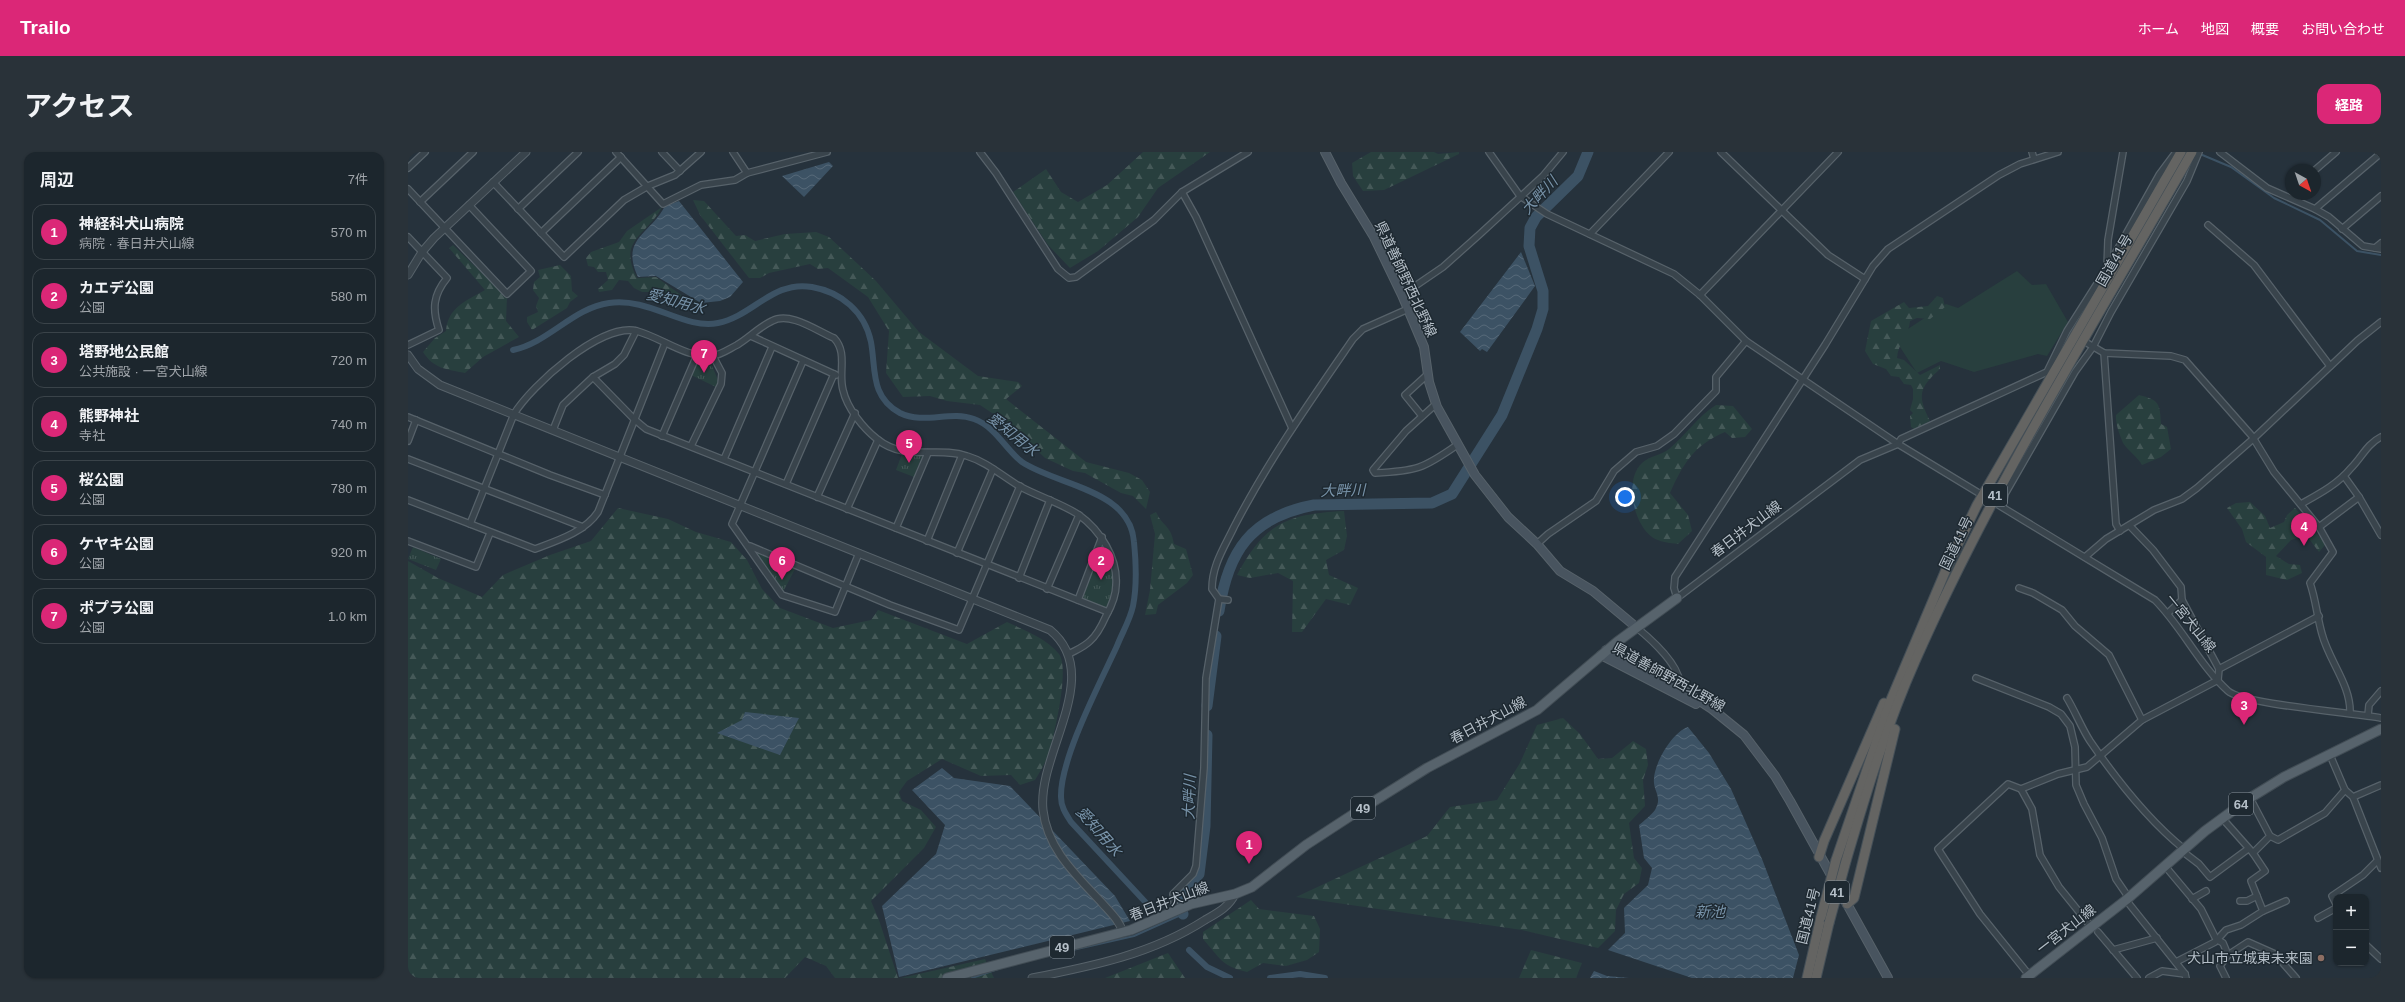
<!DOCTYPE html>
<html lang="ja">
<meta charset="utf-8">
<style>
:root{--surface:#1c262d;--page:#293239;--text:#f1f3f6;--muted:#a0a5aa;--line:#3a4349;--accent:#db2777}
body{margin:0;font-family:Helvetica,"Noto Sans JP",sans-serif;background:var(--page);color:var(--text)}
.controls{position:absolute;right:12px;bottom:12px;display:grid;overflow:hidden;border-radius:8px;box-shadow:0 1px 3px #0004}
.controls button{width:36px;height:36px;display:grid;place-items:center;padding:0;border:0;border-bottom:1px solid var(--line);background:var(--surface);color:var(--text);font:20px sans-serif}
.compass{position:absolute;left:1877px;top:12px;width:36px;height:36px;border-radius:50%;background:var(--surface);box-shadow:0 1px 3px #0004;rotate:140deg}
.you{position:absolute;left:1217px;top:345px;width:14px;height:14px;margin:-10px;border:3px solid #fff;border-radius:50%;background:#1a73e8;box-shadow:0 0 0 6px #1a73e833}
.badge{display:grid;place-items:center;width:26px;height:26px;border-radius:50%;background:var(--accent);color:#fff;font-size:13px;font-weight:700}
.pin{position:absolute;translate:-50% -33px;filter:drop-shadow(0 1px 2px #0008)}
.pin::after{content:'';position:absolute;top:21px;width:14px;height:12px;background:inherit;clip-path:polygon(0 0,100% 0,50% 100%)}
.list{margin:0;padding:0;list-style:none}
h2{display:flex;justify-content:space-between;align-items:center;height:52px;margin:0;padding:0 16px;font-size:17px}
h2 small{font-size:13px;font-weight:400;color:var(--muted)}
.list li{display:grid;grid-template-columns:26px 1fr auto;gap:12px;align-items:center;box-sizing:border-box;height:56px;margin:0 8px 8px;padding:0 8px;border:1px solid var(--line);border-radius:12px}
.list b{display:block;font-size:15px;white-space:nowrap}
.list p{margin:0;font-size:13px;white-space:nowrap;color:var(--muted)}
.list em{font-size:13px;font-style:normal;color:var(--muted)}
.map{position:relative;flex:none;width:1973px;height:826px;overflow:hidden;border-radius:12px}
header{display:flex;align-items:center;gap:24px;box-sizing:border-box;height:56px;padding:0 20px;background:var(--accent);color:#fff}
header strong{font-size:19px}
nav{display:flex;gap:22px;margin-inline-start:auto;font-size:14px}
.intro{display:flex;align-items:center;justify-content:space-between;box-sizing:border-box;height:96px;padding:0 24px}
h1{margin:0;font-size:28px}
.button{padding:10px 18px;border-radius:12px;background:var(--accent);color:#fff;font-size:14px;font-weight:700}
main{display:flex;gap:24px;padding:0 24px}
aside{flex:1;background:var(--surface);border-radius:12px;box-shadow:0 1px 3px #0004}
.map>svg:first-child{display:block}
.grass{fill:#283f3e}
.forest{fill:url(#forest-firs)}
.park{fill:url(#park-tufts)}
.water{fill:url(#water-waves)}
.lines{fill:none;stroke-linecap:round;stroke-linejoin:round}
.stream{stroke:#3c5264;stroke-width:2}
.canal{stroke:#3c5264;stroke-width:6}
.river{stroke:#3c5264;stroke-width:11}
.minor-casing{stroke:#57626a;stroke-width:8}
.tertiary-casing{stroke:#57626a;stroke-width:9}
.secondary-casing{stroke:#57626a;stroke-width:10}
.primary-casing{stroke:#424d55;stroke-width:11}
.trunk-casing{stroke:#444f57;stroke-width:11}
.minor{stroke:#39444c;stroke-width:5.5}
.tertiary{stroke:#39444c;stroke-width:7}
.secondary{stroke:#48545f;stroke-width:8}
.primary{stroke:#57636c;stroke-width:9}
.trunk{stroke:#646462;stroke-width:9}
.trunk-bridge-casing{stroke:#444f57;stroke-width:11;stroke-linecap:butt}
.trunk-bridge{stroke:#646462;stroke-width:9}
.education-dot{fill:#8d6e63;stroke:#1e2931;stroke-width:1.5}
.labels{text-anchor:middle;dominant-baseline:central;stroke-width:3;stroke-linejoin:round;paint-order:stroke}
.shield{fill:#1e2931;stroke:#88929b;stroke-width:1}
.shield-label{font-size:13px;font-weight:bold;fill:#b5bfc8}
.street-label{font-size:14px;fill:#b5bfc8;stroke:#1e2931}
.poi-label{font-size:14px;fill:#b5bfc8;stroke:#1e2931;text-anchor:end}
.water-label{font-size:15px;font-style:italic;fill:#7893a9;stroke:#1e2931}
</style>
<header>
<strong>Trailo</strong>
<nav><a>ホーム</a><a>地図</a><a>概要</a><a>お問い合わせ</a></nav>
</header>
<div class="intro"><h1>アクセス</h1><a class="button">経路</a></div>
<main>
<aside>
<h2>周辺<small>7件</small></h2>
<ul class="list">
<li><span class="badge">1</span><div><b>神経科犬山病院</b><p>病院 · 春日井犬山線</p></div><em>570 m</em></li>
<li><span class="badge">2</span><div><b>カエデ公園</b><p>公園</p></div><em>580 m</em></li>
<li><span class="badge">3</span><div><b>塔野地公民館</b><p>公共施設 · 一宮犬山線</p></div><em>720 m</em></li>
<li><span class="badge">4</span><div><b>熊野神社</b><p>寺社</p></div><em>740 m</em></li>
<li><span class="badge">5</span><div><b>桜公園</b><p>公園</p></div><em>780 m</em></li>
<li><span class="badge">6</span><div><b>ケヤキ公園</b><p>公園</p></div><em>920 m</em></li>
<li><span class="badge">7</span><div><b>ポプラ公園</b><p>公園</p></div><em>1.0 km</em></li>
</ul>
</aside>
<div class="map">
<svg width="1973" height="826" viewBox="0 0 1973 826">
<defs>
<pattern id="forest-firs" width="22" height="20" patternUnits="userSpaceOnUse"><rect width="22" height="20" fill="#283f3e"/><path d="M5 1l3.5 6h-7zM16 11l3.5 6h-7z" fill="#455958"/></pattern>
<pattern id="park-tufts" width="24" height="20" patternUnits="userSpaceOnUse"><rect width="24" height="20" fill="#283f3e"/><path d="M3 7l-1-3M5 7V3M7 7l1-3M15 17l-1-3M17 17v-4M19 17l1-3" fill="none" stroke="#455958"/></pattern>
<pattern id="water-waves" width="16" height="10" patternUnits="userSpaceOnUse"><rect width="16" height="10" fill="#3c5264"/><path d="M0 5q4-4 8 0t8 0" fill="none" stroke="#566979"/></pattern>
</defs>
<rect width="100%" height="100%" fill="#26323c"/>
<path class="grass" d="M1609 119 1624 133 1638 132 1660 170 1639 204 1630 202 1566 220 1533 209 1509 221 1486 186 1538 152 1550 156Z"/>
<g class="forest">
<path d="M735 0H802L750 36 730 65 690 99 662 116 640 93 605 40 638 17 653 40 670 50 699 33Z"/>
<path d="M963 0H1026L1030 2 1051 0V2L976 38 955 39 945 24 944 11Z"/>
<path d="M285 48 296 49 328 84 337 83 347 89 377 82 408 80 421 85 468 129 511 180 570 224 610 230 614 234 598 247 678 310 721 321 734 328 742 340 738 357 725 344 713 341 677 321 665 319 637 306 614 284 604 278 590 262 584 261 572 253 539 249 522 244 495 245 478 221 481 179 460 145 420 116 410 117 402 112 361 121 352 126H341L292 63Z"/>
<path d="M254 55C239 84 209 87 229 126L248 125 276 145 290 150 285 151 249 140H234L226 136 220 129 211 128 204 138 191 140 190 137 200 128 198 120H190L186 115 180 114 178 106 183 100 211 90 219 79Z"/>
<path d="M45 93 89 136 91 135 99 145 98 169 111 185 75 205 57 221C38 217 26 217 15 200L27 186 38 179C40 155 58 149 77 138L41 96Z"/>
<path d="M152 113 163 124 164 139 170 144 162 150 159 156 124 178 119 170V165L130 160 128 154 131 146 125 138 126 130 132 125 130 118Z"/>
<path d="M1529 144 1535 146 1537 155 1522 167 1509 166 1502 169C1501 183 1490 191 1489 206L1496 208 1512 223 1532 213V217C1511 236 1509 243 1522 269L1506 277 1503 275 1502 264 1505 261 1502 258 1505 247V237L1503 233 1496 232 1491 225 1483 224 1478 217 1465 212 1457 199 1463 169 1496 150 1501 156 1520 154Z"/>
<path d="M1731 243C1751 248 1752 251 1753 272L1759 275 1763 297 1753 305 1734 313C1729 304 1720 299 1715 291 1712 284 1707 271 1708 263Z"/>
<path d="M1308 253 1325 254 1344 277 1337 285 1324 286 1317 280C1286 293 1275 312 1262 341L1280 363 1284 379 1270 392C1262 391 1251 390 1244 385 1225 371 1216 328 1234 311 1241 304 1254 303 1261 297 1278 283 1290 264 1308 253Z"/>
<path d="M1842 350 1857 364 1862 376 1876 370 1879 363 1887 356 1914 388 1917 393 1911 400 1898 383 1883 388 1868 404 1881 412 1892 413 1894 421 1879 428 1858 423V405L1838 390 1834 377 1819 356 1828 351Z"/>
<path d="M210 356 260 367 288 380 323 390 339 408 354 437 372 456 425 476 463 468 470 458 559 492 599 470C618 479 638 486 651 502 662 517 646 583 641 601 638 610 632 620 627 628L612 633 603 623 573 624 534 607 499 629 491 640 494 649 513 658 528 675 516 696 463 749 471 768 490 826H427L418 814 397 805 377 826H0V409L30 426 74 445 95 423 142 403 183 389Z"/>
<path d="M936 359 939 384 936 398 918 408 921 423 950 436 942 453 918 447 894 480H884L885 429 870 421 842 426 829 423C857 371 879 362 936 359Z"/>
<path d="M748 360C755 375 763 373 766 392L778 397 785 423 779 431 750 453 748 462 737 463 742 438 747 382 742 363Z"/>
<path d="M1155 566 1172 582 1190 607 1204 606 1225 589 1238 597 1240 613 1235 628 1237 654 1221 671 1226 706 1234 716 1231 731 1216 742 1208 758 1207 779 1190 796 1114 778 888 745 1019 684 1042 655 1089 648 1112 611 1129 573Z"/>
<path d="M843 748 851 757 906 764 912 777 911 800 899 808 878 814 855 811 839 820C813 814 812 806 795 787V780Z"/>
<path d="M1123 798 1174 811 1168 826H1111Z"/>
<path d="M760 801 777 826H697Z"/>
<path d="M577 807 586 826H493Z"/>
</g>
<g class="park">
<path d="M290 208 302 209 310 228 308 235 283 223Z"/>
<path d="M494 302 514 304 506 325 488 318Z"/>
<path d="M694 392C705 417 709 430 699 456L674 447Z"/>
<path d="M5 395 33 407 28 418 0 407Z"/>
<path d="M349 401 387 417 375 440Z"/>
</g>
<g class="water">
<path d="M421 10 425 14 396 45 374 24Z"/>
<path d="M271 49 335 130 322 145 312 149 293 151 248 124 230 125C212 86 242 83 257 54Z"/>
<path d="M1113 100 1127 134 1079 200 1074 197 1072 199 1052 180Z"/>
<path d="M337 560 391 566 372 603 309 581 334 568Z"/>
<path d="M1280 575 1301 601 1323 637 1354 707 1391 803 1385 826H1284L1200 798 1217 781 1216 756 1240 733 1244 716 1236 706 1231 673C1236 669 1243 663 1247 658 1254 646 1247 641 1246 631 1244 614 1264 580 1280 575Z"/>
<path d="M534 616 546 626 602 634 707 744 722 769 491 825 474 754 528 702 537 673 504 638Z"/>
<path d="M1186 819 1199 824 1221 826H1182Z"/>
</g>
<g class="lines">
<g class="stream">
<path d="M1792 2 1823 15 1866 46 1912 68 1949 99 1973 103"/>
<path d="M647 802 726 784 775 762"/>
<path d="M564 826 593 816"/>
</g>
<g class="canal">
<path d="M105 198C140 191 165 156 201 151 242 145 276 178 310 171 345 164 365 128 404 135 433 140 457 160 463 190 468 217 462 245 492 261 516 273 542 258 566 267 588 275 597 297 614 310 650 334 722 337 726 390 728 410 729 434 725 454 722 468 714 481 709 494 692 531 652 607 653 645 653 655 658 662 663 670L741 754"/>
<path d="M781 798 799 815 822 826"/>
<path d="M862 826 892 822 917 826"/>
</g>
<g class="river">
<path d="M811 459C820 399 843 365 906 353L1024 351 1044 342 1094 263 1129 177 1135 157V139L1121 94 1122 76 1128 65 1170 24 1180 0"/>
<path d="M799 554 808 484"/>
<path d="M775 762 769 744 791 722 797 674 799 583"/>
</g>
<defs>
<g id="minor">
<path d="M208 0 255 52 293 33 327 28 339 21 325 0"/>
<path d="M254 0 272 19"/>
<path d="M572 0 588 21 650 117 661 126 668 125 746 68 774 40 840 0"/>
<path d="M1081 0 1112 44 1139 62 1266 122 1292 143 1338 189 1490 292 1493 287 1639 220 1659 179 1699 116 1751 23 1768 0"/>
<path d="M1313 0 1420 103 1457 127"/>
<path d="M1624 0 1626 7"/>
<path d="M1650 0 1612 12 1591 23 1480 97 1465 114 1417 193 1267 425 1266 436 1269 446 1452 308 1490 292 1747 448C1774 475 1792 514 1820 539 1834 552 1946 561 1973 566"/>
<path d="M1812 0 1859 36 1907 57 1921 65 1955 94 1973 97"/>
<path d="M0 16 17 0"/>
<path d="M1907 18 1928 0"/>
<path d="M339 21 419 0"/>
<path d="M85 30 156 105 216 48 240 34 267 23 293 0"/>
<path d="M0 37 99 142 123 119 61 53"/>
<path d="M774 40 788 65 884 276"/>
<path d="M12 50 65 0"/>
<path d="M110 57 170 0"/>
<path d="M1907 57 1973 1"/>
<path d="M1800 73 1846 113 1922 214"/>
<path d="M1934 77 1973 44"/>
<path d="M133 81 213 5"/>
<path d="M1182 82 1261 0"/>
<path d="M0 85 39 126C25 143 24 157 31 178L0 193"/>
<path d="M1967 96 1973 91"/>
<path d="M1699 116 1700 88 1715 0"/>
<path d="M994 143 1035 115 1072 82 1135 24 1155 0"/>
<path d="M1292 143 1430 0"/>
<path d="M343 184 428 223"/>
<path d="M1679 191 1696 201 1763 204 1777 208 1844 284 1866 320 1911 375 1925 400 1902 431C1908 448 1909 465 1914 482 1921 509 1943 533 1942 561"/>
<path d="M1696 201 1708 372 1712 379"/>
<path d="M395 209 324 372 374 443 427 460 451 401"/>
<path d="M185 225 226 267 238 277 700 460"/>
<path d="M1028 252 998 279 965 318 967 321C1008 319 1015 317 1049 293"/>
<path d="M1014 264 997 243 1020 222"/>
<path d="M0 265 142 323 197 343"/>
<path d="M145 278 155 253 185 225 207 212 216 203 228 179"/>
<path d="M254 284 289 203"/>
<path d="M0 289 8 268"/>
<path d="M283 294 313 232 314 221 305 204"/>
<path d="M0 307 175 375"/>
<path d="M316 307 364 195"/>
<path d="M1936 324 1951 345 1973 383"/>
<path d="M378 332 426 222"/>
<path d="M409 345 447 261"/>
<path d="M0 348 127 397C148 389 177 380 190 360L257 191"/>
<path d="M1893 352C1911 342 1930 332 1943 316 1954 305 1959 292 1973 285"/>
<path d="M1595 354 1597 342 1667 220 1685 195 1703 160 1779 29 1791 0"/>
<path d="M439 357 470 288"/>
<path d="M62 372 106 262C123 234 193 170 229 179 254 186 278 206 304 204 313 203 321 197 329 193 341 186 351 175 364 169 382 159 409 179 426 186 440 201 430 220 435 238 439 256 455 276 469 287 497 310 529 294 559 304 579 310 594 324 611 334 631 345 653 351 671 363 692 378 710 406 708 433 708 443 703 455 698 464 694 473 689 483 682 489 676 495 668 498 661 502"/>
<path d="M1722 374 1745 398 1773 435 1774 448 1811 517"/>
<path d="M1911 375 1951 345"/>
<path d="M488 376 520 301"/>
<path d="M0 389 68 415 82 381"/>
<path d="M519 389 554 303"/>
<path d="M1129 392 1140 382 1188 349 1206 319 1228 300 1249 294 1266 282 1308 239V225L1338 189"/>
<path d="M342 394 482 453 551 478 612 334"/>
<path d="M549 401 585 317"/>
<path d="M1677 405 1698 387 1746 358 1774 347 1789 336 1845 287 1949 189 1973 170"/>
<path d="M611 426 642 348"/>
<path d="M1611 436 1625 441 1654 458 1667 474 1701 503 1734 568"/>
<path d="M639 437 671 363"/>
<path d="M811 447 820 448"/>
<path d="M670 448 694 385"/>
<path d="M1760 461 1774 448"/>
<path d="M1228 475C1244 488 1274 515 1272 536"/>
<path d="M1568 526 1641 555 1653 562 1662 574 1667 595 1668 633 1676 652 1694 686 1708 727 1721 746"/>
<path d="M1659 546C1667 559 1673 575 1682 589 1708 627 1740 668 1776 697"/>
<path d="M1960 563 1961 553 1973 539"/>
<path d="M1922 603 1937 638 1945 645 1973 716"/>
<path d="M1613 637 1600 632 1530 697 1572 762 1621 823"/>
<path d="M1945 645 1973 633"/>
<path d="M1842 646 1862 684 1845 701"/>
<path d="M1862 684 1870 688 1917 661 1937 638"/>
<path d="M1774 699 1791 712 1802 725 1840 697"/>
<path d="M1757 714 1793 757 1808 787 1815 791 1820 803"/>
<path d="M1784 747 1798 739"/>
<path d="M1718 748 1777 822 1778 826"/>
<path d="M1832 749H1839L1849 744"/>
<path d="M1928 752 1924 744 1955 723 1969 709"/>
<path d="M767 758 765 742 785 722 788 714 796 616 798 526 811 447 804 437C804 413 816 396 826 375 860 309 903 248 945 187L955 177 1000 157"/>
<path d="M1855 759 1878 749"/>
<path d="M1910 766 1928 756"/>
<path d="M1684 776 1651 735 1632 703 1624 657 1613 637 1650 622 1679 615 1734 568 1810 528 1811 517 1911 464"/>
<path d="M1690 780 1729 826"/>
<path d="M1958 793 1973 807"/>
<path d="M1705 798 1749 786"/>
<path d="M1768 810 1807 790 1818 778 1833 773 1855 759 1843 729 1857 719 1845 701 1814 666"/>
<path d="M1741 826 1754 819 1777 822"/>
<path d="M1818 826 1812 814 1820 803 1840 790 1867 802 1888 826"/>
</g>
<g id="tertiary">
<path d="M0 123 14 100 26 86 118 0"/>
<path d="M0 203 10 217 32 233 642 478C697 523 629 601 635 658 639 697 669 724 694 751 702 760 712 769 715 781"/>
<path d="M624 826C685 814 744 802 797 768 809 761 821 755 827 742"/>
</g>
<g id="secondary">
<path d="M917 0 933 31 966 85 994 143 1016 195 1021 230 1029 255 1067 323 1100 365 1129 392 1152 419 1185 439 1228 475"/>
<path d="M1198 498 1272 536 1304 557 1336 583 1367 624 1382 649 1480 826"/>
<path d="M1193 503 1288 552"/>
</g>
<g id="primary">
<path d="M539 826 723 778 783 752 827 742 844 735 898 693 944 663 1019 616 1129 558 1209 490 1269 446"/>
<path d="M1618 826 1718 748 1797 679 1842 646 1876 625 1973 577"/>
</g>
<g id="trunk">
<path d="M1411 705 1416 689 1476 551"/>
<path d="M1428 708 1482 550 1540 413 1569 353 1773 0"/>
<path d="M1438 709C1458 641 1479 572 1508 507 1586 331 1689 167 1784 0"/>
<path d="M1439 752 1446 746 1487 577"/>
<path d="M1399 826 1413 765"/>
<path d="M1408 826 1421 771"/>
</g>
</defs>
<use href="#minor" class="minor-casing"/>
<use href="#tertiary" class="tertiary-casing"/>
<use href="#secondary" class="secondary-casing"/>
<use href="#primary" class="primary-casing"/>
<use href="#trunk" class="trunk-casing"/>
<use href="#minor" class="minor"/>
<use href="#tertiary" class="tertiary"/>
<use href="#secondary" class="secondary"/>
<use href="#primary" class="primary"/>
<use href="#trunk" class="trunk"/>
<defs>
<g id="trunk-bridge">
<path d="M1413 765 1428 708"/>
<path d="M1421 771 1438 709"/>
</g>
</defs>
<use href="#trunk-bridge" class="trunk-bridge-casing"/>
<use href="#trunk-bridge" class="trunk-bridge"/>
</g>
<circle class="education-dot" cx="1913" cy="806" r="4"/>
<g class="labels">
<g class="shield">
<rect x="1575" y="332" width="24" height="22" rx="3"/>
<rect x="1821" y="641" width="24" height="22" rx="3"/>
<rect x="943" y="645" width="24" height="22" rx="3"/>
<rect x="1417" y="729" width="24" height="22" rx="3"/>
<rect x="642" y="784" width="24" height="22" rx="3"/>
</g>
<g class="shield-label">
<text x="1587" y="343">41</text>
<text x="1833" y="652">64</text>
<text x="955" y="656">49</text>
<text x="1429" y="740">41</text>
<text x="654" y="795">49</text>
</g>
<g class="street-label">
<text transform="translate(1706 108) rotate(-60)">国道41号</text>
<text transform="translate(998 127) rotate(65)">県道善師野西北野線</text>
<text transform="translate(1338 377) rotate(-37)">春日井犬山線</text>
<text transform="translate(1548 391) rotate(-64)">国道41号</text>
<text transform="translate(1783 471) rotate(51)">一宮犬山線</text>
<text transform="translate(1261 525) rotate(29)">県道善師野西北野線</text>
<text transform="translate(1080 568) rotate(-28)">春日井犬山線</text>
<text transform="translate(761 749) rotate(-21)">春日井犬山線</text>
<text transform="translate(1400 764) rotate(-76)">国道41号</text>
<text transform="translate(1658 777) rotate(-38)">一宮犬山線</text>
</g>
<g class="poi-label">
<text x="1905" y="806">犬山市立城東未来園</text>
</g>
<g class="water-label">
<text transform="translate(1131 43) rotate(-47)">大畔川</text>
<text transform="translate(268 149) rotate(15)">愛知用水</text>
<text transform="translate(605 282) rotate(39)">愛知用水</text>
<text transform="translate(935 338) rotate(-1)">大畔川</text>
<text transform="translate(781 645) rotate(-88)">大畔川</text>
<text transform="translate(691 679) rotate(49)">愛知用水</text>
<text x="1302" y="759">新池</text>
</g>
</g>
</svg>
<div class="controls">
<button>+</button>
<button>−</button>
</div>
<svg class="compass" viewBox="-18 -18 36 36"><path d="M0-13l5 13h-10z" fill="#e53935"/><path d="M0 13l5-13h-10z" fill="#a0a5aa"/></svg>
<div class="you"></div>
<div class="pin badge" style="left:841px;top:712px">1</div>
<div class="pin badge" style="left:693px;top:428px">2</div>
<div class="pin badge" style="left:1836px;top:573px">3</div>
<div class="pin badge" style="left:1896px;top:394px">4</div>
<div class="pin badge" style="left:501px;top:311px">5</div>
<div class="pin badge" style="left:374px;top:428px">6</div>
<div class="pin badge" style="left:296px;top:221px">7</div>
</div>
</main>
